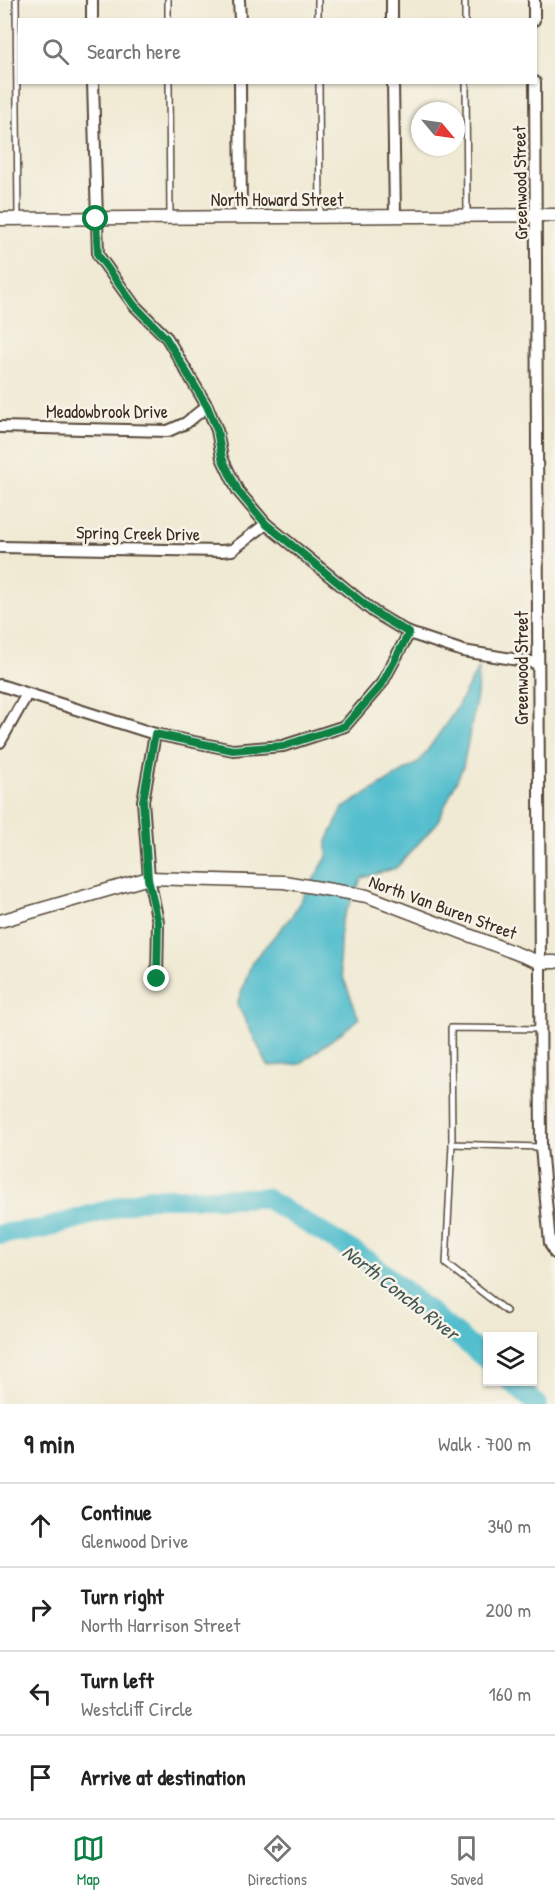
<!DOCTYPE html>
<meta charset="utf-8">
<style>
:root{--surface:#fff;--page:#f2f2f2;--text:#222;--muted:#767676;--line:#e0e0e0;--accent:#0b8043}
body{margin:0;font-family:"Patrick Hand",sans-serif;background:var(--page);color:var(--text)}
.controls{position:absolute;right:18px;bottom:18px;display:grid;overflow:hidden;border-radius:0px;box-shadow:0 2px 4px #0004}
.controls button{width:54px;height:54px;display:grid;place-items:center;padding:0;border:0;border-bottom:2px solid var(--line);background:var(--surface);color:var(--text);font:30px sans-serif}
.compass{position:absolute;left:411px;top:102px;width:54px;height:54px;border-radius:50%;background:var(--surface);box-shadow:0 2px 4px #0004;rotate:119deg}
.stop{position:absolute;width:18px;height:18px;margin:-14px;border:4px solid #0b8043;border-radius:50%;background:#fff}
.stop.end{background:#0b8043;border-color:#fff;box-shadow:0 2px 6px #0008}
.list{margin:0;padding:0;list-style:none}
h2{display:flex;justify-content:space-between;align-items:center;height:78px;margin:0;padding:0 24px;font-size:26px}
h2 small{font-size:20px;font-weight:400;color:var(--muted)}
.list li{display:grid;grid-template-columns:39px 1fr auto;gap:18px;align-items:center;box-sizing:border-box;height:84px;padding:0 24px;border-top:2px solid var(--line)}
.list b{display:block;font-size:22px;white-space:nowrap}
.list p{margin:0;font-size:20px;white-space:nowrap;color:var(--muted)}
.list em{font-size:20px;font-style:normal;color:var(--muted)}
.icon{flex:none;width:33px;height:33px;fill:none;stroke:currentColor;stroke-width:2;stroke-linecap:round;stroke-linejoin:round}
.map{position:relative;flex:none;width:555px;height:1404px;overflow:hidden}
.search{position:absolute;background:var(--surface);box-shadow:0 2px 4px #0004;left:18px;right:18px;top:18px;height:66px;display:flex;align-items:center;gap:15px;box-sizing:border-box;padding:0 21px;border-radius:0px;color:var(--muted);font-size:22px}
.sheet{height:414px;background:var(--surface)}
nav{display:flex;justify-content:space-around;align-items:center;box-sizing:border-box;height:84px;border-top:2px solid var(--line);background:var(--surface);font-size:16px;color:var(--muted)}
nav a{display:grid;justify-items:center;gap:3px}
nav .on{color:var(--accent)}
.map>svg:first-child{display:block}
.water{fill:#52becd;stroke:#467476;stroke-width:1.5}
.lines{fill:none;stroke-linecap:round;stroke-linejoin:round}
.river{stroke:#52becd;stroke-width:20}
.service-casing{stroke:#564739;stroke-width:8}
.minor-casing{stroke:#564739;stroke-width:14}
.tertiary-casing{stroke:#564739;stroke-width:15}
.service{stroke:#fff;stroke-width:5}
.minor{stroke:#fff;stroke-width:10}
.tertiary{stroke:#fff;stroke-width:12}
.route{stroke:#0b8043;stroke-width:8}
.labels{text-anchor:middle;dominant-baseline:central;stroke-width:5;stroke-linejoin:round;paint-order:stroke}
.street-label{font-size:18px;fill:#3b2a1e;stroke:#f7f3e8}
.water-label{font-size:20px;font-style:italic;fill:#425653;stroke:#f7f3e8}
</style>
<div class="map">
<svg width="555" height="1404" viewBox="0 0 555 1404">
<rect width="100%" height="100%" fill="#f7f3e8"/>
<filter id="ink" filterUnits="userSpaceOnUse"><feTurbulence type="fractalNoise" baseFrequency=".0167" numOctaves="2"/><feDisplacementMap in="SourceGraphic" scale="12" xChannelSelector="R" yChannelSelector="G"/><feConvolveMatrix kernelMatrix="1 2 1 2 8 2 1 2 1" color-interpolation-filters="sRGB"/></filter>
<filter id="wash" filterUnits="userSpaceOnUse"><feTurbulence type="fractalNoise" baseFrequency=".008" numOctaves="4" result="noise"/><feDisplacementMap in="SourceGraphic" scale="24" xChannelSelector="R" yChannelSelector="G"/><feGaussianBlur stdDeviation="1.35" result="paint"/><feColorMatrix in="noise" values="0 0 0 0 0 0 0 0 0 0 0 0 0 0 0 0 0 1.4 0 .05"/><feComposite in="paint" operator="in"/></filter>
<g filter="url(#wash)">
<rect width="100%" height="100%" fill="#f0ead4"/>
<path class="water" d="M479 667 477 696 463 767 437 823 396 868 362 878 341 922 339 966 359 1019 300 1064 268 1066 237 1004 252 962 291 917 327 857V841L343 808 419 762 453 714Z"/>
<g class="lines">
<g class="river">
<path d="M0 1234 42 1229 149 1198H265L369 1261 488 1361"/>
<path d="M511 1382 537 1404"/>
</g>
</g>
</g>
<g filter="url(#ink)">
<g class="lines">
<defs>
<g id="service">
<path d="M16 0 18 217"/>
<path d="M168 0V20"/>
<path d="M318 0V20"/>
<path d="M465 0V20"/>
<path d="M169 82 170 218"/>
<path d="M319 82 320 215"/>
<path d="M466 82 467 216"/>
<path d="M540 1029 451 1028 452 1144 540 1147"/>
<path d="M452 1144 446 1264 506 1311"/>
</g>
<g id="minor">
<path d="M92 0V20"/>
<path d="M239 0 240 20"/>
<path d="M392 0V20"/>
<path d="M534 0V20"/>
<path d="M93 82 98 255 134 305 167 338 207 406 217 430 222 458 238 491 266 524 374 612 409 633 463 651 537 663"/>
<path d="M240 82 241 217"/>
<path d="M393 82 395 216"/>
<path d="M535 82 541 1147 550 1243 555 1253"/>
<path d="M0 427 168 431 186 423 207 406"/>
<path d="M0 547 221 551 232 550 266 524"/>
<path d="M0 685 155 734 233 750 283 746 345 726 382 683 409 633"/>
<path d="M155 734 143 801 149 878 158 922 157 979"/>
<path d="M0 742 27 694"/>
</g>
<g id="tertiary">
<path d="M0 219 555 215"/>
<path d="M0 921 149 878 284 882 367 896 539 962H555"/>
</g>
</defs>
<use href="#service" class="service-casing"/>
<use href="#minor" class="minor-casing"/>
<use href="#tertiary" class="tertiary-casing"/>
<use href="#service" class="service"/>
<use href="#minor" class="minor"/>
<use href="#tertiary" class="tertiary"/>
</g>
</g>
<g class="lines" filter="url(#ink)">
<path class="route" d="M96 219 98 255 134 305 166 338 207 406 217 430 222 458 238 491 266 524 374 612 409 633 382 684 345 726 283 746 233 750 155 734 143 801 148 879 158 922 157 979"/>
</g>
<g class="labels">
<g class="street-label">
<text transform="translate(520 183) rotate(-91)">Greenwood Street</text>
<text x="277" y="199">North Howard Street</text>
<text x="107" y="411">Meadowbrook Drive</text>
<text transform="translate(138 533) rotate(1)">Spring Creek Drive</text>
<text transform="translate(521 668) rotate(-90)">Greenwood Street</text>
<text transform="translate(443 907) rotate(20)">North Van Buren Street</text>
</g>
<g class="water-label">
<text transform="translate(401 1292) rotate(38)">North Concho River</text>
</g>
</g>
</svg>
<div class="controls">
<button><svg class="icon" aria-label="layers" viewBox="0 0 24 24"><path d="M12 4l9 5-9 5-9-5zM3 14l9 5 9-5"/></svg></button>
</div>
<svg class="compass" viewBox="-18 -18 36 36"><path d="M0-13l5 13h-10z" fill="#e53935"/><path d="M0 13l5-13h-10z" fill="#767676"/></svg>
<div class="stop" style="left:96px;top:219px"></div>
<div class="stop end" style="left:157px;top:979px"></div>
<div class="search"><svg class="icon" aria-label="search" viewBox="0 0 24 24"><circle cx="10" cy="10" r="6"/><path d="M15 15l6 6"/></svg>Search here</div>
</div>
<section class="sheet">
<h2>9 min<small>Walk · 700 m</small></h2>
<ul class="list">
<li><svg class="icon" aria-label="ahead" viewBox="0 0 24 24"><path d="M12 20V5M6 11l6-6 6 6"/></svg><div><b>Continue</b><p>Glenwood Drive</p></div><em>340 m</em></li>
<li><svg class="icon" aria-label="right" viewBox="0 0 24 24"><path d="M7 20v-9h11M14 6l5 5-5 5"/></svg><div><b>Turn right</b><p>North Harrison Street</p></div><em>200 m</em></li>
<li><svg class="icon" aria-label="left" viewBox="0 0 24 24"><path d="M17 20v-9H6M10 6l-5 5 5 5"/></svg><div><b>Turn left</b><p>Westcliff Circle</p></div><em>160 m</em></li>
<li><svg class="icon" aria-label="arrive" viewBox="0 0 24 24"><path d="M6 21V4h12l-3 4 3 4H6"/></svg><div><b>Arrive at destination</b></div></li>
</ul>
</section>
<nav>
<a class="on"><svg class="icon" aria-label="map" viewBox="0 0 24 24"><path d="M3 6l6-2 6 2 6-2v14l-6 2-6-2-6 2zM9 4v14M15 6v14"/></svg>Map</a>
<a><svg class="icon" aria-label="directions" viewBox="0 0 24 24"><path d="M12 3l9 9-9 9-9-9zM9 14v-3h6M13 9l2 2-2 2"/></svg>Directions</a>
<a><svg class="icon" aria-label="saved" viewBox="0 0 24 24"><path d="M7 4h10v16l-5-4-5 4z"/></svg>Saved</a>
</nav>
